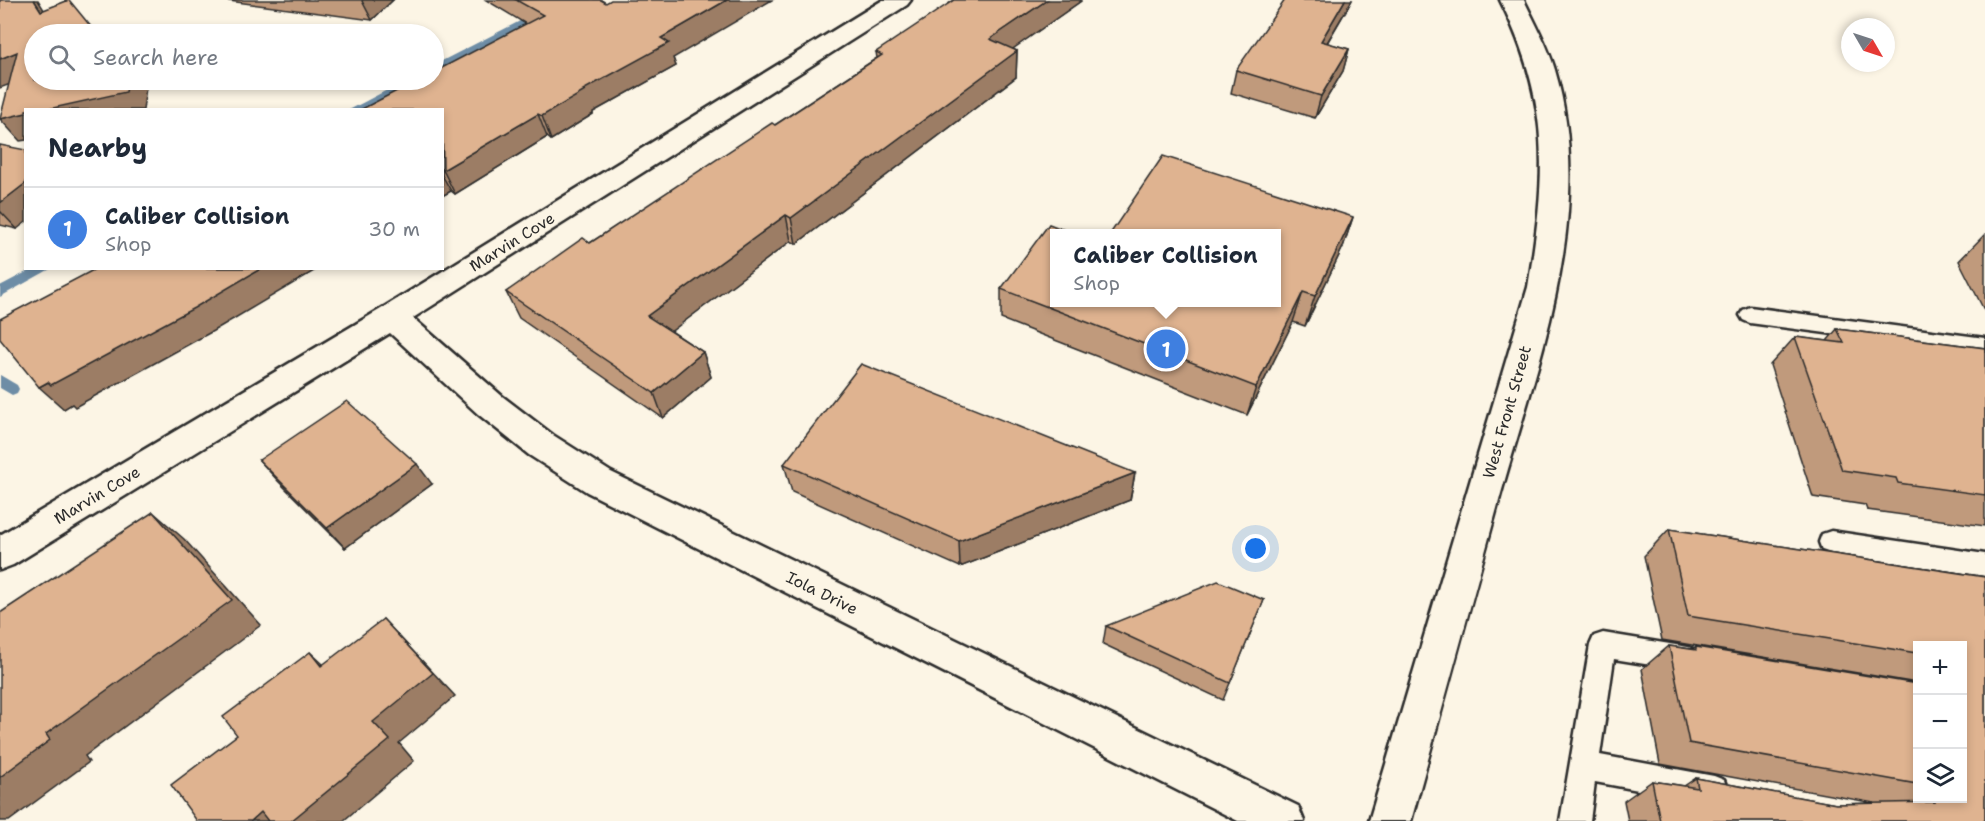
<!DOCTYPE html>
<meta charset="utf-8">
<style>
:root{--surface:#fff;--page:#f2f2f3;--text:#1f2937;--muted:#747a83;--line:#e0e1e3;--accent:#d1495b}
body{margin:0;font-family:"Shantell Sans",sans-serif;background:var(--page);color:var(--text)}
.controls{position:absolute;right:18px;bottom:18px;display:grid;overflow:hidden;border-radius:0px;box-shadow:0 3px 9px #0003}
.controls button{width:54px;height:54px;display:grid;place-items:center;padding:0;border:0;border-bottom:2px solid var(--line);background:var(--surface);color:var(--text);font:30px sans-serif}
.compass{position:absolute;left:1841px;top:18px;width:54px;height:54px;border-radius:50%;background:var(--surface);box-shadow:0 3px 9px #0003;rotate:129deg}
.you{position:absolute;left:1256px;top:549px;width:21px;height:21px;margin:-15px;border:4px solid #fff;border-radius:50%;background:#1a73e8;box-shadow:0 0 0 9px #1a73e833}
.badge{display:grid;place-items:center;width:39px;height:39px;border-radius:50%;background:var(--accent);color:#fff;font-size:20px;font-weight:700}
.pin{position:absolute;translate:-50% -50%;border:3px solid #fff;box-shadow:0 2px 6px #0006}
.popup{position:absolute;left:1050px;top:229px;width:231px;height:78px;box-sizing:border-box;display:grid;place-content:center;border-radius:0px;background:var(--surface);filter:drop-shadow(0 2px 4px #0005);font-size:20px;white-space:nowrap;color:var(--muted)}
.popup b{font-size:22px;color:var(--text)}
.popup::after{content:'';position:absolute;left:50%;top:100%;margin-left:-12px;border:12px solid transparent;border-top-color:var(--surface)}
.list{margin:0;padding:0;list-style:none}
h2{display:flex;justify-content:space-between;align-items:center;height:78px;margin:0;padding:0 24px;font-size:26px}
h2 small{font-size:20px;font-weight:400;color:var(--muted)}
.list li{display:grid;grid-template-columns:39px 1fr auto;gap:18px;align-items:center;box-sizing:border-box;height:84px;padding:0 24px;border-top:2px solid var(--line)}
.list b{display:block;font-size:22px;white-space:nowrap}
.list p{margin:0;font-size:20px;white-space:nowrap;color:var(--muted)}
.list em{font-size:20px;font-style:normal;color:var(--muted)}
.icon{flex:none;width:33px;height:33px;fill:none;stroke:currentColor;stroke-width:2;stroke-linecap:round;stroke-linejoin:round}
.map{position:relative;flex:none;width:1985px;height:821px;overflow:hidden}
.search{position:absolute;background:var(--surface);box-shadow:0 3px 9px #0003;left:24px;top:24px;width:420px;height:66px;display:flex;align-items:center;gap:15px;box-sizing:border-box;padding:0 21px;border-radius:33px;color:var(--muted);font-size:22px}
.panel{position:absolute;background:var(--surface);box-shadow:0 3px 9px #0003;left:24px;top:108px;width:420px;height:162px;border-radius:0px}
.map>svg:first-child{display:block}
.lines{fill:none;stroke-linecap:round;stroke-linejoin:round}
.stream{fill:#6e8da6;fill-rule:evenodd}
.service-casing{stroke:#2b2b2b;stroke-width:5}
.minor-casing{stroke:#2b2b2b;stroke-width:5}
.service{fill:#fcf5e5;fill-rule:evenodd}
.minor{fill:#fcf5e5;fill-rule:evenodd}
.wall{fill:#c09a7c;stroke:#2b2b2b;stroke-width:1.5}
.shaded-wall{fill:#9c7d65;stroke:#2b2b2b;stroke-width:1.5}
.building{fill:#dfb390;stroke:#2b2b2b;stroke-width:1.5}
.labels{text-anchor:middle;dominant-baseline:central;stroke-width:5;stroke-linejoin:round;paint-order:stroke}
.street-label{font-size:16px;fill:#2b2b2b;stroke:#fcf5e5}
</style>
<div class="map">
<svg width="1985" height="821" viewBox="0 0 1985 821">
<rect width="100%" height="100%" fill="#fcf5e5"/>
<filter id="ink" filterUnits="userSpaceOnUse"><feTurbulence type="fractalNoise" baseFrequency=".0167" numOctaves="2"/><feDisplacementMap in="SourceGraphic" scale="12" xChannelSelector="R" yChannelSelector="G"/><feConvolveMatrix kernelMatrix="1 2 1 2 8 2 1 2 1" color-interpolation-filters="sRGB"/></filter>
<g filter="url(#ink)">
<g class="lines">
<g class="stream">
<path d="M561 0H574L434 72V65Z"/>
<path d="M406 80H420L365 110H349Z"/>
<path d="M34 268H52L0 297V286Z"/>
<path d="M0 375 17 385 19 389 17 393 12 395 0 388Z"/>
</g>
<defs>
<g id="service">
<path d="M1750 307 1985 338V354L1750 323 1743 320 1740 315 1743 310Z"/>
<path d="M1831 531 1985 554V576L1831 553 1822 550 1819 542 1822 534Z"/>
<path d="M1603 633 1688 647 1697 650 1701 659 1697 668 1688 671 1614 659 1600 755 1714 776 1724 780 1728 790 1724 800 1714 804 1595 782 1590 821H1560L1590 645 1594 636Z"/>
</g>
<g id="minor">
<path d="M883 0H911L907 5 413 318 502 396 553 435 611 472 1298 806 1304 821H1238L587 492 529 455 478 414 390 333 13 565 0 570V535L381 309Z"/>
<path d="M1500 0H1524C1535 23 1548 46 1555 70 1597 212 1538 361 1500 497 1471 605 1441 713 1411 821H1369L1528 287C1546 176 1552 104 1500 0Z"/>
</g>
</defs>
<use href="#service" class="service-casing"/>
<use href="#minor" class="minor-casing"/>
<use href="#service" class="service"/>
<use href="#minor" class="minor"/>
</g>
<g class="wall">
<path d="M221 0H393L372 20Z"/>
<path d="M486 0H601L673 58 676 66 593 112V114L551 140 547 137 455 194 451 191 442 196V110L526 24Z"/>
<path d="M1352 0 1327 43 1349 49 1343 71 1315 118 1231 93 1236 70Z"/>
<path d="M1081 1 1012 49 1017 51 1016 77 796 244 791 241 671 331 703 352 711 377 663 418 519 318 506 292 590 243 775 125 877 58 876 52Z"/>
<path d="M0 145 17 229 0 225Z"/>
<path d="M1353 217 1343 247 1305 326 1293 322 1247 415 1001 319V289L1075 234 1277 303Z"/>
<path d="M1985 234V312L1959 261Z"/>
<path d="M1837 329 1985 348V526L1867 510 1865 505 1813 497 1770 365 1795 337 1827 341Z"/>
<path d="M259 460 432 484 345 548 278 481Z"/>
<path d="M784 464 1135 473 1130 500 960 567 792 492Z"/>
<path d="M1669 529 1985 577V821H1628L1624 801 1652 781 1684 786 1696 778 1836 804 1874 803 1660 764 1642 669 1669 646 1692 649 1696 647 1917 684V798H1962V645H1917V683L1662 640 1644 556Z"/>
<path d="M1264 600 1223 700 1103 644 1106 626Z"/>
</g>
<g class="shaded-wall">
<path d="M34 0H38L58 33 41 11Z"/>
<path d="M363 0H393L372 20 362 1Z"/>
<path d="M727 0H772L673 58 676 66 593 112V114L551 140 542 116 661 38Z"/>
<path d="M1047 0H1081V1L990 65V39Z"/>
<path d="M1345 0H1352L1315 63 1321 41Z"/>
<path d="M1349 49 1343 71 1315 118 1321 96Z"/>
<path d="M1017 51 1016 77 796 244 791 218Z"/>
<path d="M17 52 34 75 0 88V59Z"/>
<path d="M128 80H147L143 110H44Z"/>
<path d="M26 113V140L20 141 0 119Z"/>
<path d="M538 114 547 137 455 194 443 170Z"/>
<path d="M442 175 451 191 442 196Z"/>
<path d="M26 183V222L17 229 0 211V203Z"/>
<path d="M786 215 791 241 657 342 647 316Z"/>
<path d="M1353 217 1343 247 1305 326 1315 296Z"/>
<path d="M262 268H319L213 331 75 407 72 404 64 409 39 387Z"/>
<path d="M1303 292 1293 322 1247 415 1256 387Z"/>
<path d="M703 352 711 377 663 418 654 393Z"/>
<path d="M417 464 432 484 345 548 327 528Z"/>
<path d="M1135 473 1130 500 960 567 959 541Z"/>
<path d="M153 512 184 539 261 625 85 756 89 762 9 821H0V777L46 734Z"/>
<path d="M383 619 455 696 399 743 414 761 343 821H291Z"/>
<path d="M310 652 336 676 321 666Z"/>
<path d="M261 812 276 821H251Z"/>
</g>
<g class="building">
<path d="M0 0H34L41 11 69 0 97 34H34V80H128L126 92 44 110H26V113L0 119 17 52 0 59Z"/>
<path d="M516 0H601L606 3 611 0H727L661 38 669 43 583 90 585 91 542 116 538 114 443 170 442 110H360L418 80H434V72L543 15Z"/>
<path d="M954 0H1047L990 39 1017 51 791 218 786 215 647 316 703 352 654 393 506 292 583 238 590 243 772 123 775 125 882 55 876 52Z"/>
<path d="M1285 0H1345L1321 41 1349 49 1321 96 1236 70Z"/>
<path d="M0 145 26 150V183L0 203Z"/>
<path d="M1163 156 1353 217 1315 296 1303 292 1256 387 1001 289 1049 224 1075 234H1055V303H1277V234H1110Z"/>
<path d="M97 268H262L194 308 51 385 48 382 39 387 0 339V319Z"/>
<path d="M1837 329 1985 348V495L1898 483 1896 478 1842 470 1795 337 1844 343Z"/>
<path d="M861 364 1135 473 959 541 784 464Z"/>
<path d="M347 401 417 464 327 528 259 460Z"/>
<path d="M153 512 232 600 46 734 50 740 0 777V613Z"/>
<path d="M1669 529 1985 577V821H1660L1652 781 1698 788 1696 778 1836 804 1935 802 1933 798H1962V645H1917V653L1688 616Z"/>
<path d="M1218 581 1264 600 1230 683 1106 626Z"/>
<path d="M383 619 433 673 373 722 390 740 291 821H268L261 812 251 821H197L171 785 237 735 223 717 310 652 321 666Z"/>
<path d="M1669 646 1696 650V647L1917 684V784L1689 743Z"/>
</g>
</g>
<g class="labels">
<g class="street-label">
<text transform="translate(512 242) rotate(-32)">Marvin Cove</text>
<text transform="translate(1507 412) rotate(-74)">West Front Street</text>
<text transform="translate(97 495) rotate(-31)">Marvin Cove</text>
<text transform="translate(822 593) rotate(26)">Iola Drive</text>
</g>
</g>
</svg>
<div class="controls">
<button>+</button>
<button>−</button>
<button><svg class="icon" aria-label="layers" viewBox="0 0 24 24"><path d="M12 4l9 5-9 5-9-5zM3 14l9 5 9-5"/></svg></button>
</div>
<svg class="compass" viewBox="-18 -18 36 36"><path d="M0-13l5 13h-10z" fill="#e53935"/><path d="M0 13l5-13h-10z" fill="#747a83"/></svg>
<div class="you"></div>
<div class="pin badge" style="left:1166px;top:349px;background:#3f7fe0">1</div>
<div class="popup"><b>Caliber Collision</b>Shop</div>
<div class="search"><svg class="icon" aria-label="search" viewBox="0 0 24 24"><circle cx="10" cy="10" r="6"/><path d="M15 15l6 6"/></svg>Search here</div>
<section class="panel">
<h2>Nearby<small></small></h2>
<ul class="list">
<li><span class="badge" style="background:#3f7fe0">1</span><div><b>Caliber Collision</b><p>Shop</p></div><em>30 m</em></li>
</ul>
</section>
</div>
